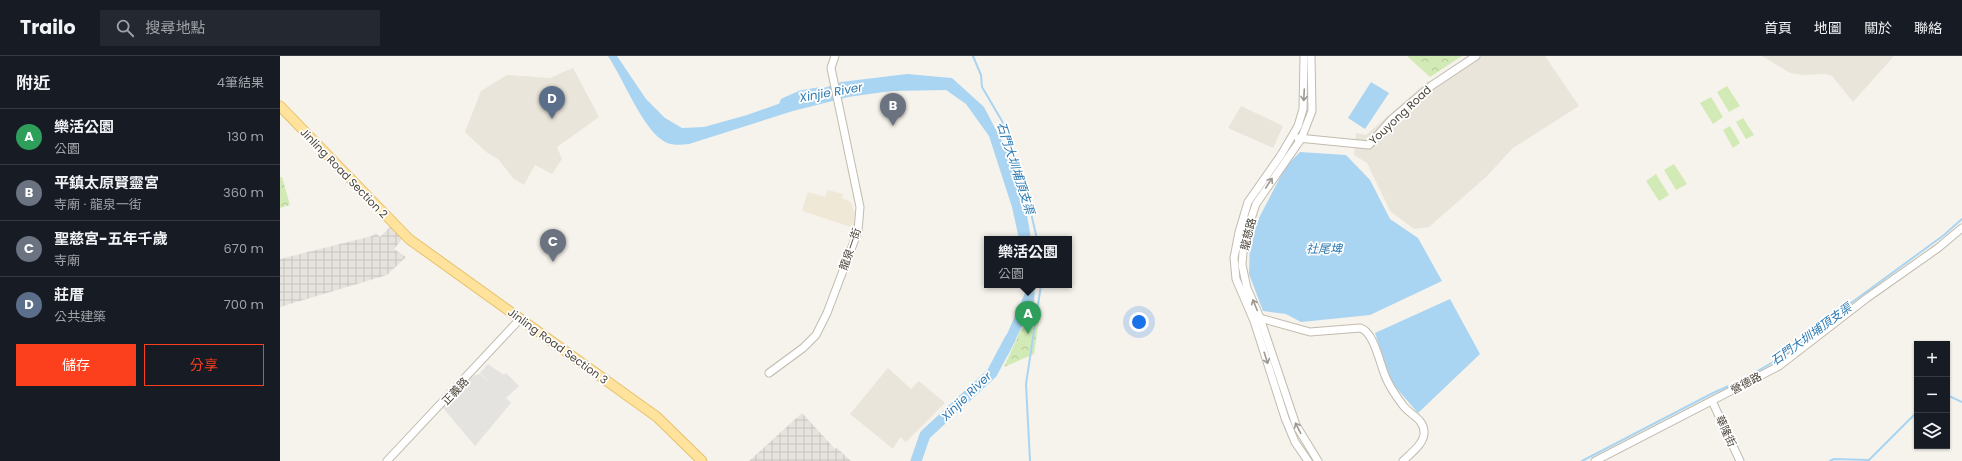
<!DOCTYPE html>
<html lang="zh-TW">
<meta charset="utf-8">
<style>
:root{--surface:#171b24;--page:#242831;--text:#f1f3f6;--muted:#9ea1a6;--line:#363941;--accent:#fc3f1d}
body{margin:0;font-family:Poppins,"Noto Sans TC",sans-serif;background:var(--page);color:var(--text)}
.controls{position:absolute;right:12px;bottom:12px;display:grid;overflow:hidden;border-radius:0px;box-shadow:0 1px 3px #0004}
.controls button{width:36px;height:36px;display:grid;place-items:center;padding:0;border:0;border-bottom:1px solid var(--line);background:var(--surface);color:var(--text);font:20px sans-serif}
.you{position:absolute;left:859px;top:266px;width:14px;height:14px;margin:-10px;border:3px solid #fff;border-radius:50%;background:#1a73e8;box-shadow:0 0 0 6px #1a73e833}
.badge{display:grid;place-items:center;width:26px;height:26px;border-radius:50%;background:var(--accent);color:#fff;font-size:13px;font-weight:700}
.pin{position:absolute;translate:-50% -33px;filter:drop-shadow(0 1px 2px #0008)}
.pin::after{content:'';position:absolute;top:21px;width:14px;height:12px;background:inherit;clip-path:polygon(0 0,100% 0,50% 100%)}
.popup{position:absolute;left:704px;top:180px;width:88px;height:52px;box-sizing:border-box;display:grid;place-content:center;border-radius:0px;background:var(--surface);filter:drop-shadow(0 1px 3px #0005);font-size:13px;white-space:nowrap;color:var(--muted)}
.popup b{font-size:15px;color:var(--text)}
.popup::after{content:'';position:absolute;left:50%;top:100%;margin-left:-8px;border:8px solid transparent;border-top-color:var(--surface)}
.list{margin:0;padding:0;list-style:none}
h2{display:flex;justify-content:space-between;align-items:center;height:52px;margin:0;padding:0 16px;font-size:17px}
h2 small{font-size:13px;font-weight:400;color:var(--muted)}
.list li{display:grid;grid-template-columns:26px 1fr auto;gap:12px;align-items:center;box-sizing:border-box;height:56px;padding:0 16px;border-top:1px solid var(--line)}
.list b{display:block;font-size:15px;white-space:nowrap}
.list p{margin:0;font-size:13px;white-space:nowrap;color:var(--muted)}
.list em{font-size:13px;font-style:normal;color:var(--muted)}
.actions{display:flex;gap:8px;padding:12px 16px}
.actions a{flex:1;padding:9px 0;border:1px solid var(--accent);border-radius:0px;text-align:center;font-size:14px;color:var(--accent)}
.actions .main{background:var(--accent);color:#fff}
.icon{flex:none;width:22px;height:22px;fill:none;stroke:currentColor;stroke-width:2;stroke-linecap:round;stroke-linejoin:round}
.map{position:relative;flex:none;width:1682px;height:405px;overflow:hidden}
header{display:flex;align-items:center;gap:24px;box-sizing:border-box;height:56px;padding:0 20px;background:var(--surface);border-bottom:1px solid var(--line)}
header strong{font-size:19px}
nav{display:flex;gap:22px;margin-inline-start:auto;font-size:14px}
.search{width:280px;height:36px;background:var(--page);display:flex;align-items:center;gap:10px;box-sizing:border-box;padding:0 14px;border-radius:0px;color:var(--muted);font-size:15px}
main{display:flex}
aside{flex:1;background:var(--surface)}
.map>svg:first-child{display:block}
.residential{fill:#eae5da}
.industrial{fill:url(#industrial-grid)}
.education{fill:#efe8d6}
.park{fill:url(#park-crowns)}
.garden{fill:#d2eab5}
.parking{fill:#e5e3e0}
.water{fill:#a9d4f2}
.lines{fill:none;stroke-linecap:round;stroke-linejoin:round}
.stream{stroke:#a9d4f2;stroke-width:2}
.river{stroke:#a9d4f2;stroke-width:11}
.minor-casing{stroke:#c2bbae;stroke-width:9}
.major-casing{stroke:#e6c16a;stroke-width:11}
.minor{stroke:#fff;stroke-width:7}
.major{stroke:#ffe39c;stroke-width:9}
.oneway{stroke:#9c9892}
.labels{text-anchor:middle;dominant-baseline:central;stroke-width:3.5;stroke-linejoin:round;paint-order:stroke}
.street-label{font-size:11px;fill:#4b4439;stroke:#fff}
.water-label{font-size:12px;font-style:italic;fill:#2e7ab2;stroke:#fff}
</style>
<header>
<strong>Trailo</strong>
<div class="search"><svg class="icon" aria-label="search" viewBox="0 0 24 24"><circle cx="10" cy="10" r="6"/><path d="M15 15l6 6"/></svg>搜尋地點</div>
<nav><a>首頁</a><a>地圖</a><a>關於</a><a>聯絡</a></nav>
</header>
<main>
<aside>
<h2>附近<small>4筆結果</small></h2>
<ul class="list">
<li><span class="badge" style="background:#2e9e5b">A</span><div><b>樂活公園</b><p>公園</p></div><em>130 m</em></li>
<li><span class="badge" style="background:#6b7280">B</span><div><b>平鎮太原賢靈宮</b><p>寺廟 · 龍泉一街</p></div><em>360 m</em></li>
<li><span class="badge" style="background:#6b7280">C</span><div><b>聖慈宮-五年千歲</b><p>寺廟</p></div><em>670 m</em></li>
<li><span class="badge" style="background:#5c6f8a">D</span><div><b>莊厝</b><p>公共建築</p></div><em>700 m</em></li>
</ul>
<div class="actions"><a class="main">儲存</a><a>分享</a></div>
</aside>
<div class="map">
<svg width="1682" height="405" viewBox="0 0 1682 405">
<defs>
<pattern id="industrial-grid" width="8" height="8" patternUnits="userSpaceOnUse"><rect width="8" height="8" fill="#e6e2dd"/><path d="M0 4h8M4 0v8" fill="none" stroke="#c7c3be"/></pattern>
<pattern id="park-crowns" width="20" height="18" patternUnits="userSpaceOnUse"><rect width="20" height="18" fill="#d2eab5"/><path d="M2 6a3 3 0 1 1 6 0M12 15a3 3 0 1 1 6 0" fill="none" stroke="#b6ca9c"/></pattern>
</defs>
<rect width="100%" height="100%" fill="#f6f3ec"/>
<g class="residential">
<path d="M1199 0H1265L1299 50 1233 92 1206 121 1149 171 1134 173 1110 155 1087 107 1074 99 1076 77 1086 79 1148 25 1153 30Z"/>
<path d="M1482 0H1614L1573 46 1552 20 1546 18 1523 19 1510 17Z"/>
<path d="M293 12 319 61 277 91 282 103 272 118 255 109 244 129 234 123 218 103 206 96 185 76 201 35 227 19 270 22Z"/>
<path d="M961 50 1003 70 993 92 948 72Z"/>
<path d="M608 312 631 333 639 325 665 347 626 386 620 381 613 393 570 358Z"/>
</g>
<g class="industrial">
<path d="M111 170 123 182 114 193 126 201 107 219 0 251V203L92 180 96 177 100 181Z"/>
<path d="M522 357 555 393 557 392 571 405H469Z"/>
</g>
<path class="education" d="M548 134 563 138 562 142 571 146 575 159 574 172 522 155 528 136 545 141Z"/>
<g class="park">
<path d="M1127 0H1182L1150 21Z"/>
<path d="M0 121H2L10 149 0 152Z"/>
<path d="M749 256 760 257 754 298 724 311Z"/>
</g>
<g class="garden">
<path d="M1447 30 1460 50 1449 56 1437 36Z"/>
<path d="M1431 41 1443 61 1433 68 1420 47Z"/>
<path d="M1463 62 1474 79 1466 83 1456 66Z"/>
<path d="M1450 70 1460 87 1453 92 1443 74Z"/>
<path d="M1394 108 1407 128 1396 134 1384 114Z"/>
<path d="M1376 118 1389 139 1379 145 1366 125Z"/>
</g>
<path class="parking" d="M208 308 224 319 226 317 239 330 226 342 231 347 195 390 162 351 192 320 200 318 213 330 200 317Z"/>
<g class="water">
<path d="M328 0H337L366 43 385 62 402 72 424 71 467 59 561 26 627 18 672 22 704 51 726 93 744 141 751 183H739L732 151 709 80 686 48 666 34 611 35 568 41 513 55 409 88C400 89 390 90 382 84 363 72 342 21 328 0Z"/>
<path d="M1091 26 1109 37 1085 73 1068 62Z"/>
<path d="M1020 96 1066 99 1090 124 1110 163 1138 182 1162 225 1090 259 1021 266 1006 258 983 255 969 218 970 185 980 160 1006 110Z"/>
<path d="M745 229H755L754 246 728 299 721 292 745 237Z"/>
<path d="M1170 243 1200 298 1138 357 1112 327 1095 277Z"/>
</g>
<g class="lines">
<g class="stream">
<path d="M693 0 701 19 702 31 722 65 748 144 757 183"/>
<path d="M1667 339 1682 346"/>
<path d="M750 405 746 328 761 229"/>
<path d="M1302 405 1433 337 1462 324 1507 298 1556 258 1664 179 1682 163"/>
<path d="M1550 405 1554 403 1589 404 1637 356"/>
</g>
<g class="river">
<path d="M505 47 521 40 538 37"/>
<path d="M636 405 645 379 712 317 730 283"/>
</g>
<defs>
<g id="minor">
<path d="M1024 0 1023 53 1018 70 1001 99 968 146 959 176 954 202 956 223 974 265 1005 362 1015 386 1028 405"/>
<path d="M1031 0 1032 55 1021 83 976 148 964 184 962 209 967 232 980 262 1016 369 1038 405"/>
<path d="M1018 82 1089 89 1111 64 1151 30 1196 0"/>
<path d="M978 263 980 262 1030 276 1080 272C1094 275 1100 309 1106 322 1110 331 1116 340 1122 348 1128 358 1144 362 1144 376 1145 387 1130 398 1123 405"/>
<path d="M489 317 523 292 536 279 547 257 578 175 580 151 551 12 555 0"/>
<path d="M1432 345 1460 405"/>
<path d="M107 405 240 263"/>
<path d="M1315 405 1499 310 1587 242 1658 192 1682 172"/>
</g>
<path id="major" d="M0 50 129 183 377 361 422 405"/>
</defs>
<use href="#minor" class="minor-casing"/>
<use href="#major" class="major-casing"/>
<use href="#minor" class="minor"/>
<use href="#major" class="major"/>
</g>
<defs><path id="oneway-shaft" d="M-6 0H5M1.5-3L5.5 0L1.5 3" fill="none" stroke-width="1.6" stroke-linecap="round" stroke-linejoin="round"/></defs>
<g class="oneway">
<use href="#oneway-shaft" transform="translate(1024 39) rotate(93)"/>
<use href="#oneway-shaft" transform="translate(989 127) rotate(-57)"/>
<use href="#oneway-shaft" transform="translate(975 249) rotate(-113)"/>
<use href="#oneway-shaft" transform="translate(986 302) rotate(72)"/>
<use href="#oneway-shaft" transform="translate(1018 372) rotate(-117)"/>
</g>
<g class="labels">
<g class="street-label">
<text transform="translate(1120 59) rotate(-43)">Youyong Road</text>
<text transform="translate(64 117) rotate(46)">Jinling Road Section 2</text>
<text transform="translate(968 178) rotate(-76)">龍慈路</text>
<text transform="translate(570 193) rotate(-71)">龍泉一街</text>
<text transform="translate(278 290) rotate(36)">Jinling Road Section 3</text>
<text transform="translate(1466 327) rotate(-28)">營德路</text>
<text transform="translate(175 335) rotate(-47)">正義路</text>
<text transform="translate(1446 375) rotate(65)">華隆街</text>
</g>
<g class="water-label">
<text transform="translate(551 36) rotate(-10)">Xinjie River</text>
<text transform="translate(736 112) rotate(72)">石門大圳埔頂支渠</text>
<text x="1044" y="192">社尾埤</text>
<text transform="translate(1531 278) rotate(-36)">石門大圳埔頂支渠</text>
<text transform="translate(686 340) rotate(-44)">Xinjie River</text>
</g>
</g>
</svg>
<div class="controls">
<button>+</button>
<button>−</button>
<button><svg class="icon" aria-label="layers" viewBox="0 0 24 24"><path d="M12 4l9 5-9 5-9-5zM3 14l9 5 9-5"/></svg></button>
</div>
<div class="you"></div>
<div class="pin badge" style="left:748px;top:278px;background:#2e9e5b">A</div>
<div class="popup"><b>樂活公園</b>公園</div>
<div class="pin badge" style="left:613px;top:70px;background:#6b7280">B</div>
<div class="pin badge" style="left:273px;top:206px;background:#6b7280">C</div>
<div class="pin badge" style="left:272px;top:63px;background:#5c6f8a">D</div>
</div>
</main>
